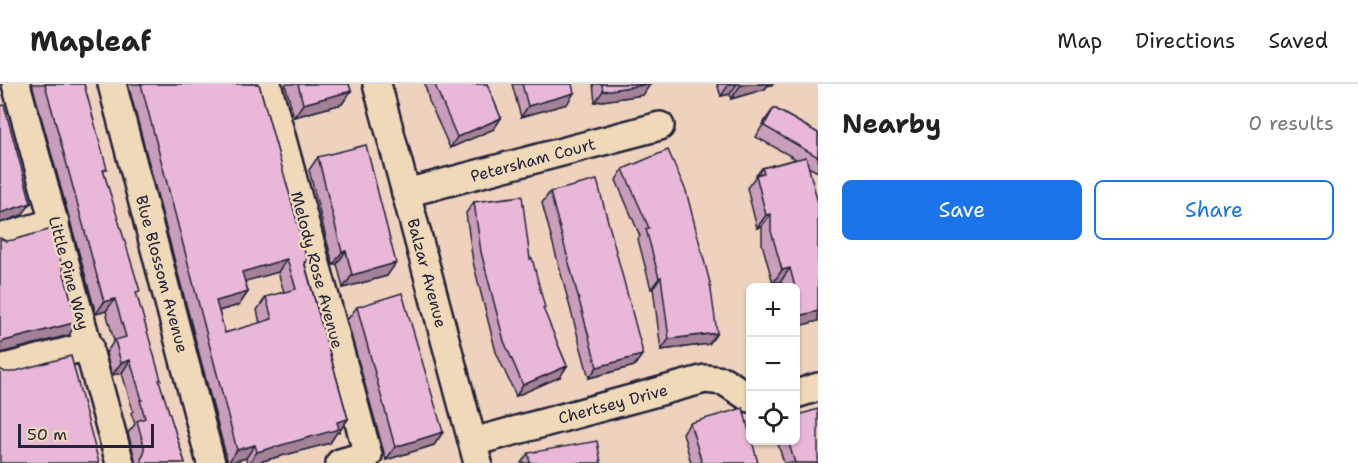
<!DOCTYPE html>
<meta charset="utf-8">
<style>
:root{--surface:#fff;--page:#f2f2f2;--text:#222;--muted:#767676;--line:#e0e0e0;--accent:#1a73e8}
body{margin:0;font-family:"Shantell Sans",sans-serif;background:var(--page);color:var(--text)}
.controls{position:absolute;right:18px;bottom:18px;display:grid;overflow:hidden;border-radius:9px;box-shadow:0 2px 4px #0004}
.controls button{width:54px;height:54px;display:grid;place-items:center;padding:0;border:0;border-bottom:2px solid var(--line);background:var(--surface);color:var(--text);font:30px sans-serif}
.scale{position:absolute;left:18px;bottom:15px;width:136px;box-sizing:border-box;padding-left:6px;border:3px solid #22223b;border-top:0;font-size:16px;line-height:21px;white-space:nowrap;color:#22223b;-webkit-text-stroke:4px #efd9b8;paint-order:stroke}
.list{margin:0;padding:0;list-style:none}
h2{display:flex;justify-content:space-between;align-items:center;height:78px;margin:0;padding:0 24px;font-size:26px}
h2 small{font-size:20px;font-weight:400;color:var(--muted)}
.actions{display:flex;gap:12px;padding:18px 24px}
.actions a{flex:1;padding:14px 0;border:2px solid var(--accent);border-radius:9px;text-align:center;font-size:21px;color:var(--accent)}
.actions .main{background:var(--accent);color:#fff}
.icon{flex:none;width:33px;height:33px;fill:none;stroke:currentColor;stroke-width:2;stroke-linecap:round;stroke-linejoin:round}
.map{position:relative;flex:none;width:818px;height:379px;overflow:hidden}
header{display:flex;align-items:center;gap:36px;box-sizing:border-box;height:84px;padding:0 30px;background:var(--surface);border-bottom:2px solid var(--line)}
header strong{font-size:28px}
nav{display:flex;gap:33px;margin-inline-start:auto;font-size:21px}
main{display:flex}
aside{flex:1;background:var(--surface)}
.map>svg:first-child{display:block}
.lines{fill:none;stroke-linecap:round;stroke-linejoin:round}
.minor-casing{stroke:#22223b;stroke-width:32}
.minor{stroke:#efd9b8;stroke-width:27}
.wall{fill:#c89eba;stroke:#22223b;stroke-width:1.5;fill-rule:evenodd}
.shaded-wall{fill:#a38197;stroke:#22223b;stroke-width:1.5}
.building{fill:#e9b8d8;stroke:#22223b;stroke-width:1.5;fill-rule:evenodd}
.labels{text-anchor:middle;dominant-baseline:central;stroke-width:5;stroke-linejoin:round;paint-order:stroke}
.street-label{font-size:16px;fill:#22223b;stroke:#efd9b8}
</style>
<header>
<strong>Mapleaf</strong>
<nav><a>Map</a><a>Directions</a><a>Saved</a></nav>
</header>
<main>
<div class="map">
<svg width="818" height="379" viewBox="0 0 818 379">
<rect width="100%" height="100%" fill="#eed2be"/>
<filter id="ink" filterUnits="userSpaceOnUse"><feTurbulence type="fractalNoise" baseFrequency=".0167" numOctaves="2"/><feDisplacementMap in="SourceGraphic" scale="12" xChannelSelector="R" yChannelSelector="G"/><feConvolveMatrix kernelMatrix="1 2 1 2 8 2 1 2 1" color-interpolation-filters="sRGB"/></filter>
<g filter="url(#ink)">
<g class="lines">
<defs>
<g id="minor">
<path d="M16 0 120 379"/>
<path d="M112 0 211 379"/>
<path d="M267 0 368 371 340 379"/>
<path d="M377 0 478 379"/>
<path d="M406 109 660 42"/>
<path d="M0 154 55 138"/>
<path d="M0 285 89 262"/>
<path d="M796 310 818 303"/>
<path d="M473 358 705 295 724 297 750 314"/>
</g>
</defs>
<use href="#minor" class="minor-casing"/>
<use href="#minor" class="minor"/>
</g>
<g class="wall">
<path d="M32 0H84L104 89 159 298 185 379H135V375L128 349 135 340 131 329 133 327 122 289 112 291 106 269 114 257 106 227 96 230Z"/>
<path d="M128 0H259L307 177 305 180 348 335 339 348H337L330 359 255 379H247L246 374 228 379ZM278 188 284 208 266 213 257 226 260 239 225 249 219 227 239 221 248 208 245 197Z"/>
<path d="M285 0H349L351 7 342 20 294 33Z"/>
<path d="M425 0H487L501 34 494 45 450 64 429 17Z"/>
<path d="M512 0H572L567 20 521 33Z"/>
<path d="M593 0H650L643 11 595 18Z"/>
<path d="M717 0H774L767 2 765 5 731 15 730 10 721 12Z"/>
<path d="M774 24 818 49V88L808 83 818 119V237L795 243V204H783L781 197 773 199 762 160V142L757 144 747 104 762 84 796 75 756 53 766 35Z"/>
<path d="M318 73 387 192 343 204 337 180 333 181 309 86Z"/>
<path d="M623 85 717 249 709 260 661 266 653 204 651 205 638 155 640 152 616 96Z"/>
<path d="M550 108 642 271 634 282 589 294 542 119Z"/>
<path d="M474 118 530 175 543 226 567 282 560 293 516 312 496 268 473 178 466 129Z"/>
<path d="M357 223 443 348 434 361 386 376 347 236Z"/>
<path d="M690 339 758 379H691L683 349Z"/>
<path d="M777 357H795L818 379H784Z"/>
<path d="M528 369 601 379H521Z"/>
</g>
<g class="shaded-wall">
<path d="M650 0 643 11 595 18 603 7Z"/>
<path d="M729 0H737L730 10 721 12Z"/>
<path d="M747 0H774L767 2 765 5 731 15 740 2Z"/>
<path d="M351 7 342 20 294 33 303 20Z"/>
<path d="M574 9 567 20 521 33 528 22Z"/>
<path d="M501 34 494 45 450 64 457 53Z"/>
<path d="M31 119 22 131 0 139V129Z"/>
<path d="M771 130 762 142 757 144 766 131Z"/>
<path d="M346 167 337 180 333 181 342 168Z"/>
<path d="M287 175 278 188 232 201 242 188Z"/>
<path d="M396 179 387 192 343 204 352 191Z"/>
<path d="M790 184 781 197 773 199 782 186Z"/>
<path d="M661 193 653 204 651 205 659 194Z"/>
<path d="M248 208 239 221 207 230 216 217Z"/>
<path d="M115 215 106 227 96 230 104 218Z"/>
<path d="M818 227V237L795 243V236L798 232Z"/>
<path d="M77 238 69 251 0 269V260L4 257Z"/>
<path d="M717 249 709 260 661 266 669 255Z"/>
<path d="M642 271 634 282 589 294 597 283Z"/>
<path d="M130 276 122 289 112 291 121 279Z"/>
<path d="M567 282 560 293 516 312 523 301Z"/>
<path d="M348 335 339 348H337L330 359 255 379H249L257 368 337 338Z"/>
<path d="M443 348 434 361 386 376 395 363Z"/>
<path d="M255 361 246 374 228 379 237 366Z"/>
</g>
<g class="building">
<path d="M45 0H84L107 85 103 86 140 207 136 208 161 296H159L185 379H143L141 375 144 370V362L137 337 145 334 140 316H142L130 276 121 279 115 256 126 253 115 215 104 218Z"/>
<path d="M141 0H259L298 141 307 177 304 178 348 335 337 338 339 345 257 368 255 361 237 366ZM287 175 296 205 266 213 272 235 225 249 216 217 248 208 242 188Z"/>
<path d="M298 0H349L351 7 303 20Z"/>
<path d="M435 0H487L501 34 457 53 437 6Z"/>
<path d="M522 0H572L574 9 528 22Z"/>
<path d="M602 0H650L603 7Z"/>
<path d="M4 21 31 119 0 129V22Z"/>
<path d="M774 24 818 49V73L764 42Z"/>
<path d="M366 61 396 179 352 191 346 167 342 168 318 73Z"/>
<path d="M668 66 686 107 710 199 717 249 669 255 661 193 659 194 646 145 649 144 623 85Z"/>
<path d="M806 73 818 119V227L798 232 795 225V211H797L790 184 782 186 771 147V130L766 131 756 91 764 89 762 84Z"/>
<path d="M597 96 642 265V271L597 283 550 108Z"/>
<path d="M522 112 530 175 532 174 545 224H543L567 282 523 301 504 257 481 168 474 118Z"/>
<path d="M52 145 77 238 4 257 0 260V154L6 157 13 156Z"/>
<path d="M402 209 443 348 395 363 357 223Z"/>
<path d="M71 272 99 379H0V285L5 288H12Z"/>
<path d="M743 324 750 351V357H752L758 379H702L690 339Z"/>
<path d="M818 325V379H795L788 357H795V332Z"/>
<path d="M597 357 601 379H530L528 369Z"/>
</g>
</g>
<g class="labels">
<g class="street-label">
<text transform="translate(533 76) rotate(-15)">Petersham Court</text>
<text transform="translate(317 186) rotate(75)">Melody Rose Avenue</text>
<text transform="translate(69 189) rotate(75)">Little Pine Way</text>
<text transform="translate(427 189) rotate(75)">Balzar Avenue</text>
<text transform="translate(162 190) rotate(75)">Blue Blossom Avenue</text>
<text transform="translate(613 320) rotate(-15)">Chertsey Drive</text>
</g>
</g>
</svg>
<div class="controls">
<button>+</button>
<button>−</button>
<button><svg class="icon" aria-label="locate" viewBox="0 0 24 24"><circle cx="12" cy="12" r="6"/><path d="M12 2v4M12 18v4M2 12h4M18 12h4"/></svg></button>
</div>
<div class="scale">50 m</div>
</div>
<aside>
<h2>Nearby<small>0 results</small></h2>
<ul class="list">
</ul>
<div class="actions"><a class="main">Save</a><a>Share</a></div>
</aside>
</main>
